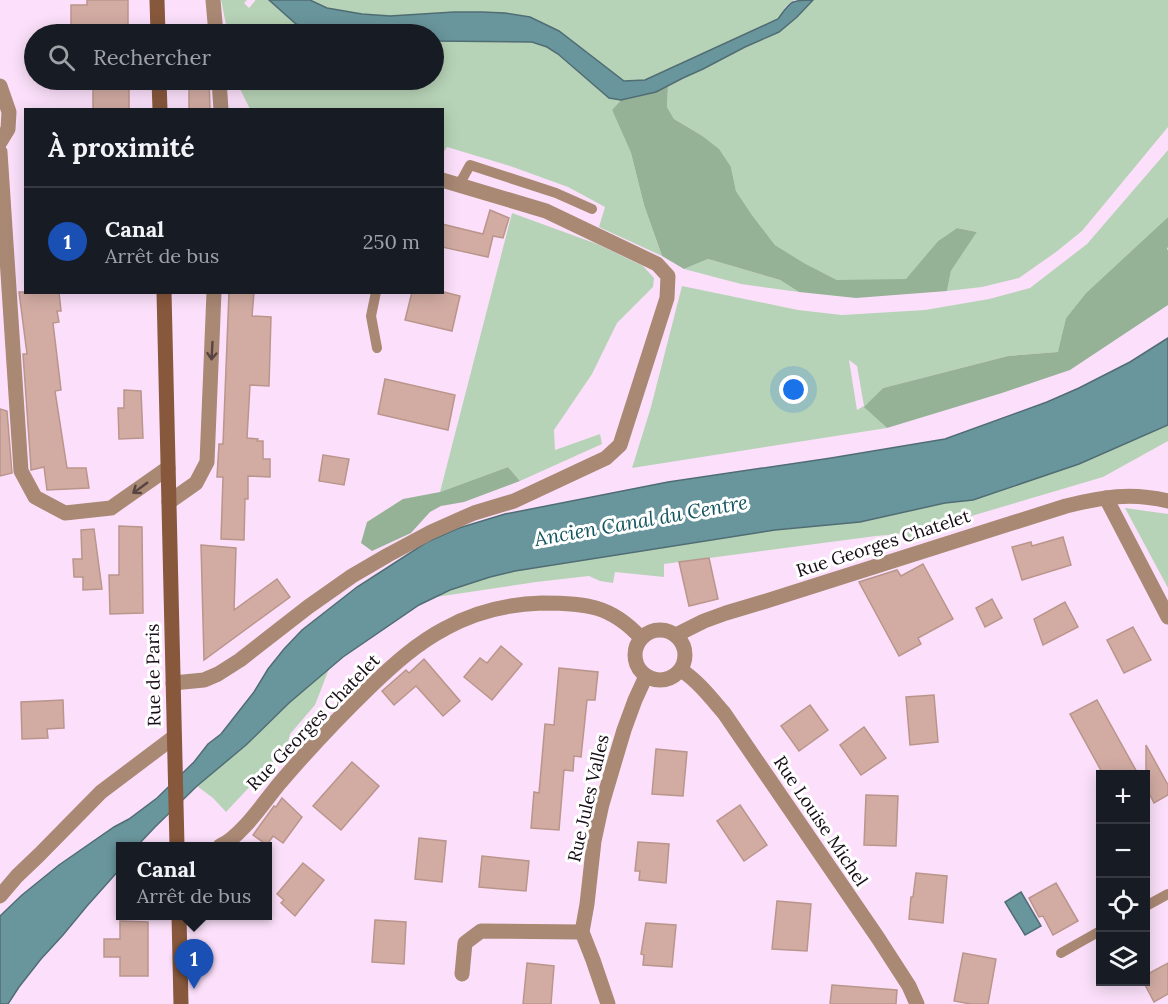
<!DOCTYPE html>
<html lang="fr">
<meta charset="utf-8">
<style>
:root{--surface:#171b24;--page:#20242c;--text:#f1f3f6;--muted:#9ea1a6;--line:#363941;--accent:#716be5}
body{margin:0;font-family:Lora,serif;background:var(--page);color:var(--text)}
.controls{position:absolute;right:18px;bottom:18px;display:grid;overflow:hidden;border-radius:0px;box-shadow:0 3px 15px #0003}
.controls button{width:54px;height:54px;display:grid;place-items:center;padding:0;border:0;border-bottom:2px solid var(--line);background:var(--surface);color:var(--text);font:30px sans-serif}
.you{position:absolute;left:794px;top:390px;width:21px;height:21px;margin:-15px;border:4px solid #fff;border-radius:50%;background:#1a73e8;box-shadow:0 0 0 9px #1a73e833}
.badge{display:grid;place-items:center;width:39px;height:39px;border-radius:50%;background:var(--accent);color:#fff;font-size:20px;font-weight:700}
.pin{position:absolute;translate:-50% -50px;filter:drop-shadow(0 2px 3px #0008)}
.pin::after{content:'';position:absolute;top:32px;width:21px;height:18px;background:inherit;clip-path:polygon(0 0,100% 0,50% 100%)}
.popup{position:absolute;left:116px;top:842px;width:156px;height:78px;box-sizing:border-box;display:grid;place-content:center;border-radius:0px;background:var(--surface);filter:drop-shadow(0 2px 4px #0005);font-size:20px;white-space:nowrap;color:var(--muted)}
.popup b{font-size:22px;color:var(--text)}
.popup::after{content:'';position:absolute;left:50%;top:100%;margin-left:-12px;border:12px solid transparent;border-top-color:var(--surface)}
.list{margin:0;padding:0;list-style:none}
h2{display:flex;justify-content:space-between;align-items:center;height:78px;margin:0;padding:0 24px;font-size:26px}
h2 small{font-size:20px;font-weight:400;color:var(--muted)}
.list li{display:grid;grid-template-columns:39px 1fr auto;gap:18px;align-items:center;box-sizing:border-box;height:108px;padding:0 24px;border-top:2px solid var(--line)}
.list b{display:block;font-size:22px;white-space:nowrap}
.list p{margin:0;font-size:20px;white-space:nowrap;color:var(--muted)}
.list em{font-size:20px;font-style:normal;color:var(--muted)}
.icon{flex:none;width:33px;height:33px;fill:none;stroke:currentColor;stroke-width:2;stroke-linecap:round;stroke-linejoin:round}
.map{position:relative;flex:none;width:1168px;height:1004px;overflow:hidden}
.search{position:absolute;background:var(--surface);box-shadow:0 3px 15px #0003;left:24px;top:24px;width:420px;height:66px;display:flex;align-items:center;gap:15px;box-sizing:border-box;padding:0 21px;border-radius:33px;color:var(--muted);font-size:22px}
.panel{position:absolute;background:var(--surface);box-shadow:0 3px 15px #0003;left:24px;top:108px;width:420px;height:186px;border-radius:0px}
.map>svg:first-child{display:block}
.green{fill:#b7d3b7;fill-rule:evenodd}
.forest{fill:#96b296}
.water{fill:#69969c;stroke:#506d74;stroke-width:1.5}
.building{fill:#d2aca3;stroke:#ba958c;stroke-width:1.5}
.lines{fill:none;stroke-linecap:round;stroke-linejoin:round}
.service{stroke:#a98874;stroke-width:10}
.minor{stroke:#a98874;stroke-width:15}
.secondary{stroke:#87583c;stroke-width:15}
.oneway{stroke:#584440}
.labels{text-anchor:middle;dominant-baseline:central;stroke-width:6;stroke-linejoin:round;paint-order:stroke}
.street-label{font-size:18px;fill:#150c15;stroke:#fff}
.water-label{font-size:20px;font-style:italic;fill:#12545c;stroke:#fff}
</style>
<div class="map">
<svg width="1168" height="1004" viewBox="0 0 1168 1004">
<rect width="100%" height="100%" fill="#fce0fb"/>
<g class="green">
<path d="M221 0H247L244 3 249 8 255 1V0H269L296 24 328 34H228Z"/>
<path d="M310 0H794L786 6 778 19 645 80 624 81 559 31 530 17 505 13 482 12H453L390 16 362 14 327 8Z"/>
<path d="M813 0H1168V127L1082 231 1056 252 1019 278 982 287 947 291 951 271 977 232 957 228 938 241 906 280H837L804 263 775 245 752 215 736 191 731 167 701 135 674 119 667 107 668 86 745 47 779 32 797 17Z"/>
<path d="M434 41 532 42 547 47 558 54 609 98 621 100 612 110 631 153 644 205 662 256 599 227 605 207 568 187 510 166 447 147 443 153 442 110 250 109 237 83 236 80H434Z"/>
<path d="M1168 150V217L1086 293 1066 318 1059 352 1008 356 883 388 865 407 887 428 632 468 651 407 682 286 798 310 842 315 925 310 989 299 1030 288 1087 244ZM849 360 857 366 864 406 857 410Z"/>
<path d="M512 213 597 244 643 266 654 278 653 287 617 323 592 374 554 430 555 450 600 434 602 444 520 481 508 467 440 492Z"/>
<path d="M708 259 780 280 799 292 741 284 684 269Z"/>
<path d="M1168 425V441L1103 477 968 517 911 538 899 534 876 536 664 564V577L615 572 613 583 600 581 589 576 536 582 436 597C461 585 488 577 515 571L775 530 860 522 945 503 973 500 1079 464Z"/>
<path d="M1125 508 1168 514V588Z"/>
<path d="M329 669 315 705 290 734 287 747 226 812 213 798 197 786 246 745 289 703Z"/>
</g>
<g class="forest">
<path d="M668 86 667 107 674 119 701 135 719 149 731 167 736 191 752 215 775 245 804 263 837 280 906 279 938 241 957 228 977 232 951 271 947 291 856 298 799 292 780 280 708 259 684 269 662 256 644 205 631 153 612 110 621 100 656 92Z"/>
<path d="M1168 217V247L1167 249 1168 250V305L1070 370 1002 393 887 428 864 407 883 388 1008 356 1058 352 1066 318 1086 293Z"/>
<path d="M508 467 520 481 464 502 441 506 430 512 411 533 372 551 361 543 367 522 403 499 440 492Z"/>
</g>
<g class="water">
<path d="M269 0H310L327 8 362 14 390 16 454 12H482L505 13 530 17 559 31 624 81 645 80 778 19C791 1 790 0 813 0L797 17 779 32 745 47 703 69 683 78 656 92 621 100 609 98 558 54 547 47 532 42 434 41V34H328L296 24Z"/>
<path d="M1168 338V425L1079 464 973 500 945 503 860 522 775 530 515 571 490 577 450 590 419 605 343 657 289 703 246 745 197 786 155 827 137 846H121L120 869 87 906 63 935 41 959 19 987 8 1004H0V916L22 895 59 865 114 827 129 819 157 798 194 762 208 744 221 734 254 692 268 669 284 649 302 630 357 587 427 542 459 528 505 514 531 509 668 482 831 458 945 439 1047 402 1079 388 1130 362Z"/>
<path d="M1021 892 1041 926 1025 935 1005 902Z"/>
</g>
<g class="building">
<path d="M87 0H128V34H71V5H87Z"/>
<rect x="93" y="80" width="36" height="30"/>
<path d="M189 80H209L210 110H189Z"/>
<path d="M490 210 509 218 503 238 493 236 488 257 442 247V224L483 234Z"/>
<path d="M19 292H59L61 311H57L59 322 53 323 61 390 55 391 67 468H86L89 488 47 490 44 467 31 470V468L23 354H27Z"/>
<path d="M229 292H254L252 316 271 317 269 386 250 385 247 438 258 439 257 441H263V459H270V477L248 476V499H245L244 540 221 539 223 477H217L219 444H223Z"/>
<path d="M412 292H444L460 296 452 331 405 320Z"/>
<path d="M385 379 455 395 448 430 378 414Z"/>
<path d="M124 390 141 391 143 438 119 439 118 408H124Z"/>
<path d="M0 409 7 411 12 473 0 476Z"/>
<path d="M323 455 349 459 344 485 319 481Z"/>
<path d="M119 526 142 527 143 613 110 614 109 575H119Z"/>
<path d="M94 529 102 589 83 590V577H74L73 559H82L81 530Z"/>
<path d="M1063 537 1071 565 1022 580 1012 547 1031 542 1032 546Z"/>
<path d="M201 545 236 548 234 610 277 579 290 597 204 660Z"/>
<path d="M709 558 718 599 689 606 679 562Z"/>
<path d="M923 564 953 619 918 638 921 644 899 656 859 582 897 570 901 576Z"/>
<path d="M992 599 1002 618 985 627 976 608Z"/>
<path d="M1065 602 1078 627 1043 645 1034 619Z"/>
<path d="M1133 627 1151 660 1124 673 1107 640Z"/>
<path d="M501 646 522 664 492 700 464 677 480 658 487 663Z"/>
<path d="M424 659 460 701 443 716 416 686 394 705 382 691 406 670 409 673Z"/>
<path d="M559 668 598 672 595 700H587L581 757 574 756 573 771 564 770 559 830 531 828 534 792 539 793 545 724 554 725Z"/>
<path d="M934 695 938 742 910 745 906 697Z"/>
<path d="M63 700 64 728 47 729 48 738 22 739 21 702Z"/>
<path d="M1097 700 1138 774H1103L1070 714Z"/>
<path d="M810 705 828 730 799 751 781 726Z"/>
<path d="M864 727 886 758 861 775 840 745Z"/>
<path d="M1146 745 1168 785V795L1154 803 1146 787Z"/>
<path d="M656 749 687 752 683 796 652 794Z"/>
<path d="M352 762 379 786 341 830 313 806Z"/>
<path d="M866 795 898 796 896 846 864 845Z"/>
<path d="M282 798 302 817 283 843 273 836 267 845 253 835 274 806 276 807Z"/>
<path d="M740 805 767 845 744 861 717 821Z"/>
<path d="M419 838 446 841 442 882 415 879Z"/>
<path d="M638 842 669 844 666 883 639 880 640 871H635Z"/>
<path d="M482 856 529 861 526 891 479 887Z"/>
<path d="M303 863 324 880 295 916 281 903 284 900 277 894Z"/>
<path d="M916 873 947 876 943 923 909 919 911 897H913Z"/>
<path d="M1056 883 1078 921 1053 935 1043 916 1039 917 1029 898Z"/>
<path d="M777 901 811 904 807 951 772 949Z"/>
<path d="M375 920 406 922 404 964 372 962Z"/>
<path d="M120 921 148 922V976H120V957H104V939H120Z"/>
<path d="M646 923 676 925 672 967 643 965 644 955 641 954Z"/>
<path d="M963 953 996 959 988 1004H971L954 1001Z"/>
<path d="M527 963 554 966 551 1004H523Z"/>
<path d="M1168 963V994L1154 1002 1143 981H1146V975Z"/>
<path d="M832 985 897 990 896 1004H830Z"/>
</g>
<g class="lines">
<g class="service">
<path d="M459 185 470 165 556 193 592 209"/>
<path d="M376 292 371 316 377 348"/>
<path d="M1146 906 1168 894"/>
<path d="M1061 953 1100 931"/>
</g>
<g class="minor">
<path d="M213 0 216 34"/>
<path d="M219 80 221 110"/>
<path d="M0 86 9 112 8 129 0 142"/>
<path d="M0 152 21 471 35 497 65 513 111 508 168 468"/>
<path d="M1106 498 1168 617"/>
<path d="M169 502 196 483 207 462 214 292"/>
<circle cx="660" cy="655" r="25"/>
<path d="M676 635 704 621 726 613 763 602 1066 506C1102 497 1131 492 1168 501"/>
<path d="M681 670C698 681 711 698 724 713L878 938 909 986 917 1004"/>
<path d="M173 683 204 680 218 674 240 660 308 607 352 576 388 555 431 532 474 513 514 501 606 458 620 445 667 298 668 276 657 264 546 211 442 180"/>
<path d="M220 846C241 837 264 802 279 784 308 750 338 718 370 687 393 665 417 643 446 628 475 612 509 604 542 603 585 603 611 605 641 638"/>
<path d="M0 896 17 876 39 855 101 792 174 737"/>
<path d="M462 974 465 943 481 931 582 932"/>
<path d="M608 1004 593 960 582 932 587 904 594 841 602 804 624 730 635 700 646 676"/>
</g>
<g class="secondary">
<path d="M157 0 158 34"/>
<path d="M159 80 160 110"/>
<path d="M164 292 177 846"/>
<path d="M179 916 181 1004"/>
</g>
</g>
<defs><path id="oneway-shaft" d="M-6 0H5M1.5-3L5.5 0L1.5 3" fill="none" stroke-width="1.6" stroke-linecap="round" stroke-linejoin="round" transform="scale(1.5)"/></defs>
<g class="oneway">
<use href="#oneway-shaft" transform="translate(212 351) rotate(93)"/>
<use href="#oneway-shaft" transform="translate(140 488) rotate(144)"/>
</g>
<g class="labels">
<g class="street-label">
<text transform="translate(883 543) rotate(-18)">Rue Georges Chatelet</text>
<text transform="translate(153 675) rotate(-91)">Rue de Paris</text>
<text transform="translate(313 722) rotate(-46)">Rue Georges Chatelet</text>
<text transform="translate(588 798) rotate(-77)">Rue Jules Valles</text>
<text transform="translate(821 821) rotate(56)">Rue Louise Michel</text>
</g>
<g class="water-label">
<text transform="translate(641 520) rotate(-10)">Ancien Canal du Centre</text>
</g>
</g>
</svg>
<div class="controls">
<button>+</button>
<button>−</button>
<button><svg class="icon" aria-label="locate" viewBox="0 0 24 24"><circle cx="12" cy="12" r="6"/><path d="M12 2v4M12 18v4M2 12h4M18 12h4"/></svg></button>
<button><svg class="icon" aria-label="layers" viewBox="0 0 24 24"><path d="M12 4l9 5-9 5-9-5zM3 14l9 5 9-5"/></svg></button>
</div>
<div class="you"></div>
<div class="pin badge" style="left:194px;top:989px;background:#1a4fb4">1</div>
<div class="popup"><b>Canal</b>Arrêt de bus</div>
<div class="search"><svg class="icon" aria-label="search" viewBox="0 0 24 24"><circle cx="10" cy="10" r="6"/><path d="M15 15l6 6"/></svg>Rechercher</div>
<section class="panel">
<h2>À proximité<small></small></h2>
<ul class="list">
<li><span class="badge" style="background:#1a4fb4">1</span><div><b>Canal</b><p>Arrêt de bus</p></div><em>250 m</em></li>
</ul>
</section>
</div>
